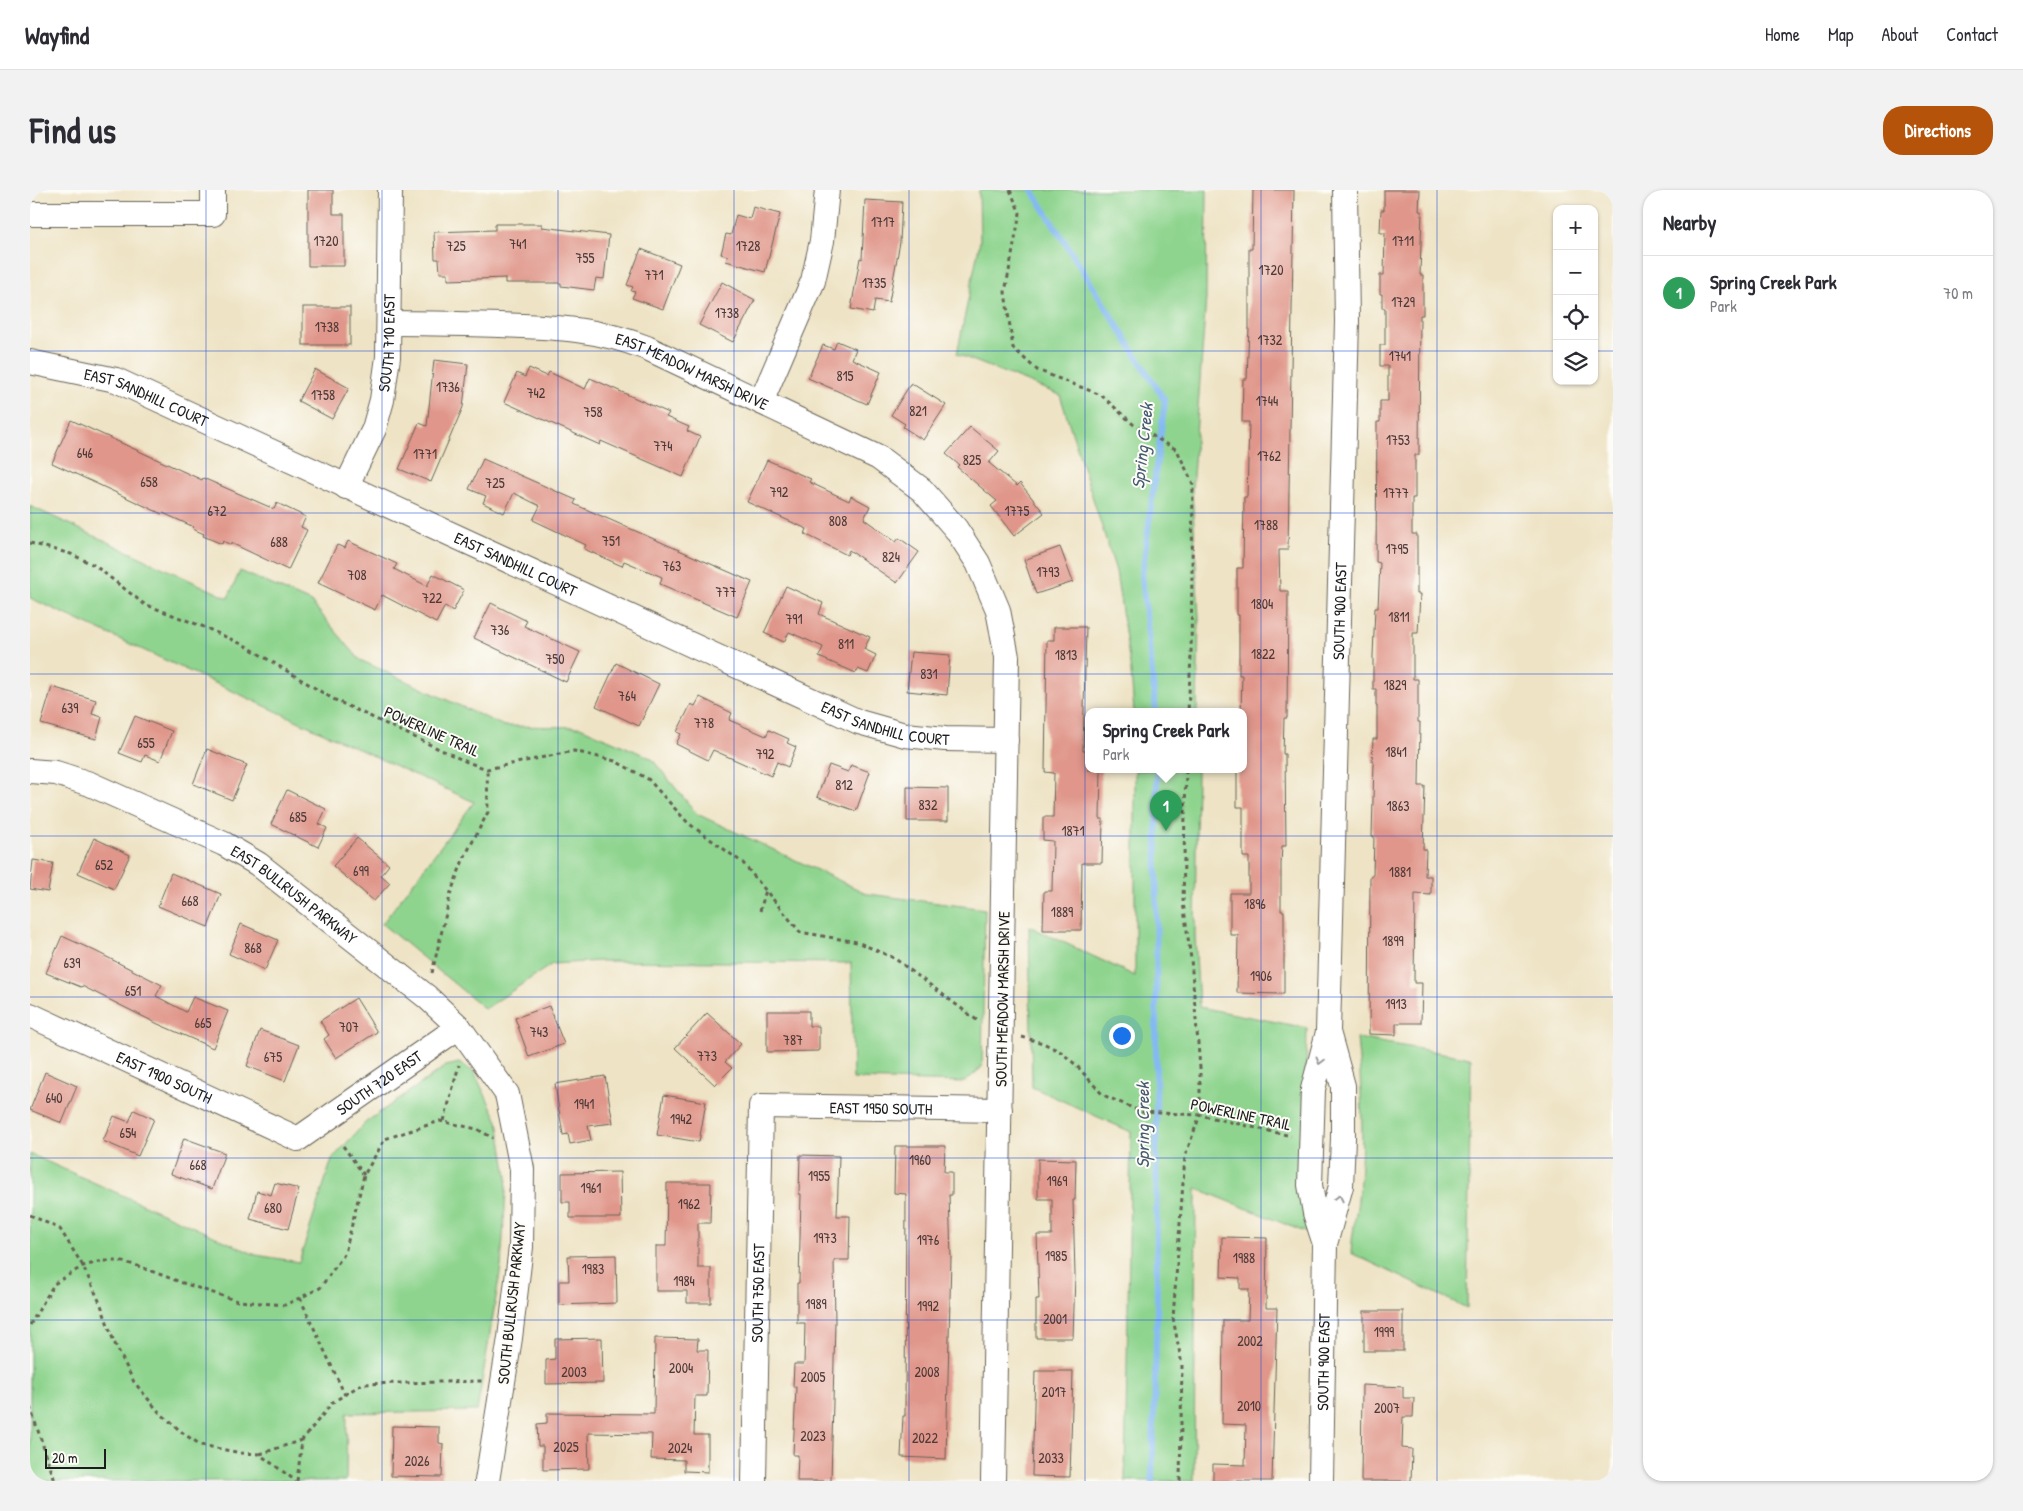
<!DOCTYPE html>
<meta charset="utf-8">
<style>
:root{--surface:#fff;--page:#f2f2f3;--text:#2b2b33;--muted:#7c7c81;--line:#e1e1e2;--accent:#b45309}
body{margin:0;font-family:"Patrick Hand",sans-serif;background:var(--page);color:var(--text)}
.controls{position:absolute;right:15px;top:15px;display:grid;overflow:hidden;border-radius:10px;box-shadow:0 1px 4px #0004}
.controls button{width:45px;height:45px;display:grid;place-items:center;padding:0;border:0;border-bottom:1px solid var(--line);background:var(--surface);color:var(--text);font:25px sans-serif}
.scale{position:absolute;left:15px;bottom:12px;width:61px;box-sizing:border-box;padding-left:5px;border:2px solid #1c1c1c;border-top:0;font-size:14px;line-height:18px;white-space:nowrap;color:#1c1c1c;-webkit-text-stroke:4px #fdfcf7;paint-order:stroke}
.you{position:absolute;left:1091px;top:845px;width:18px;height:18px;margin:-12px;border:4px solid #fff;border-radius:50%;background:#1a73e8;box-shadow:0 0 0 8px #1a73e833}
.badge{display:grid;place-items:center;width:32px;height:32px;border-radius:50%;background:var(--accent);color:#fff;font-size:16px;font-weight:700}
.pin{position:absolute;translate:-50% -41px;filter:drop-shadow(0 1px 2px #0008)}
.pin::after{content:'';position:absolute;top:26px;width:18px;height:15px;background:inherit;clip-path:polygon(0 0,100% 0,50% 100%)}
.popup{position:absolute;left:1055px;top:518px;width:162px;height:65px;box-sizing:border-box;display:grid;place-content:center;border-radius:10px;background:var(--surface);filter:drop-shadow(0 1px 4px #0005);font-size:16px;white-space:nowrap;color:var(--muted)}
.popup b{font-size:19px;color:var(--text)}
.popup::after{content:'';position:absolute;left:50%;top:100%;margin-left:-10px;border:10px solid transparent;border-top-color:var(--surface)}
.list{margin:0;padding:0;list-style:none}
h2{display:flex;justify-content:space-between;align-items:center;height:65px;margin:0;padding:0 20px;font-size:21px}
h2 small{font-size:16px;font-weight:400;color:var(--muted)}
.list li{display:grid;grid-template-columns:32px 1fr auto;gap:15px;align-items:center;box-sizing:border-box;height:75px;padding:0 20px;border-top:1px solid var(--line)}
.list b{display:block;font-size:19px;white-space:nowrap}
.list p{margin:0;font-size:16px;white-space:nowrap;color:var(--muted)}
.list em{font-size:16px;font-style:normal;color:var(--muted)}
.icon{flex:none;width:28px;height:28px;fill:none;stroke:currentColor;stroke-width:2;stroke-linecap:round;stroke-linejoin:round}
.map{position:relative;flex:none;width:1583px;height:1291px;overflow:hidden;border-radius:20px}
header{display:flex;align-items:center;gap:30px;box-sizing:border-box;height:70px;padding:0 25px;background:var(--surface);border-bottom:1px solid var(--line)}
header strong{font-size:24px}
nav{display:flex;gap:28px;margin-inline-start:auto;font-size:18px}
.intro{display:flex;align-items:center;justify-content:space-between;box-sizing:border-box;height:120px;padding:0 30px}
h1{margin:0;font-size:35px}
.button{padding:12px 22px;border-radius:20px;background:var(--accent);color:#fff;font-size:18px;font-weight:700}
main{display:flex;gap:30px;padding:0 30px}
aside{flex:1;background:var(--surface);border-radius:20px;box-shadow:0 1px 4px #0004}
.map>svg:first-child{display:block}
.green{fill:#8ed48e;stroke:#557855}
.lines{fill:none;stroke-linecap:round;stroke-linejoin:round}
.stream{stroke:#84b9f2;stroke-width:6}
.building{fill:#e0968a}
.minor-casing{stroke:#666257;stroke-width:26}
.path{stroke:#666257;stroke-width:3;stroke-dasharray:4 4;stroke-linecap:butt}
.minor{stroke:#fff;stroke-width:24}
.oneway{stroke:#999}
.grid{fill:none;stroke:#1d4ed8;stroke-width:1;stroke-opacity:0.55}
.labels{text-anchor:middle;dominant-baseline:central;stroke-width:4;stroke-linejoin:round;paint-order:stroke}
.number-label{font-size:14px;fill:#4d3a38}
.street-label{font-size:16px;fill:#1c1c1c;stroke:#fdfcf7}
.water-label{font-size:18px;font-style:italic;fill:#465b72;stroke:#fdfcf7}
</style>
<header>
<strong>Wayfind</strong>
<nav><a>Home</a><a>Map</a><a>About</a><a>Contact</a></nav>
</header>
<div class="intro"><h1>Find us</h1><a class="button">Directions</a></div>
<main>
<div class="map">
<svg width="1583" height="1291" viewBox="0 0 1583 1291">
<rect width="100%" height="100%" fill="#fdfcf7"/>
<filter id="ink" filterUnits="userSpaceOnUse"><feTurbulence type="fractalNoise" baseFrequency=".02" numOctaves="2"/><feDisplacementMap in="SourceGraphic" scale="10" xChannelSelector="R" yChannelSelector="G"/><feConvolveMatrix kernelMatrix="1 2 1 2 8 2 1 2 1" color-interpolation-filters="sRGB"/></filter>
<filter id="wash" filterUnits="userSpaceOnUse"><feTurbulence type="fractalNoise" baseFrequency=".0096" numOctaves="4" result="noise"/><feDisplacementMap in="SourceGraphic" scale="20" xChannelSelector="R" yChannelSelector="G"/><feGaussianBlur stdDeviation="1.12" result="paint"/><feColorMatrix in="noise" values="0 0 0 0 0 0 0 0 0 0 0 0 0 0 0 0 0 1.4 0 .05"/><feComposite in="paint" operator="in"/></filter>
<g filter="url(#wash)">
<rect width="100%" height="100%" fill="#eee3c5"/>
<g class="green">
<path d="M949 0H1177L1176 108 1162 300 1169 428 1167 522H1104L1101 482 1086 381 1030 205 927 164 950 51Z"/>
<path d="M0 316 198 408 210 381 281 412 330 470 474 536 550 537 621 568 667 624 838 704 955 719 952 877 935 892 823 889 821 773 570 771 522 774 455 819 352 734 444 612 0 408Z"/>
<path d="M1105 580H1167L1165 745 1169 817 1277 838 1273 1010 1277 1043 1166 998 1164 1291H1095L1101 942 1002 897 999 736 1105 786Z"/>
<path d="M1327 848 1441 868 1437 1118 1321 1063C1322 1042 1327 1022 1329 1002 1334 951 1332 898 1327 848Z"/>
<path d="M429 873 444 882 468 931 477 986 471 1077 447 1221 319 1223 317 1224 316 1291H0V964L226 1065 269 1072 302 969 336 932 416 876Z"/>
</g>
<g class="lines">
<g class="stream">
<path d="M1002 0 1135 211 1112 385 1126 522"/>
<path d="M1122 1291 1127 1122 1126 867 1127 580"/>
</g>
</g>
<g id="blocks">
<g class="building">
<path d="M278 0H303V24H314V76H278Z"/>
<path d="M1223 0H1264L1258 360H1249L1250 401H1258L1257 528H1254L1253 564H1255L1256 656H1252L1251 674V721H1254V804L1207 803 1208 745H1200V703H1219V667H1213V617H1207V580H1214V522H1211L1212 485H1209V425H1207V378H1213L1214 307H1217L1219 232H1212L1213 189H1217L1219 137V59H1222Z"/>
<path d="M1354 0H1390L1389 21H1392L1390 85H1393V125H1390L1389 265H1385V308H1382V344H1387V404H1390L1388 443H1383V489H1388V532H1390L1389 596H1395L1393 659H1396L1395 686H1401V705L1385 704 1384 793H1392L1391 833H1366V845L1339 844 1340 686H1343L1344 646H1342L1344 573 1342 572 1343 549H1347V516H1346V499H1343V466L1345 418H1348L1350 373 1346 372 1347 232H1350V211H1358V176H1350V155H1355V118H1352V104H1350V85H1354L1355 43H1350L1351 20H1354Z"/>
<path d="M835 10 872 12 870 52 859 112 845 110 843 123 821 119 830 68 832 69Z"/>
<path d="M723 17 750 24 735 82 696 71 698 66 691 64 696 44 701 45 706 25 720 29Z"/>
<path d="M465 34H512V37L579 45 574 89 566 88 564 100 531 96V93H475V88L418 90V83H410L409 69H405L404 42 465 40Z"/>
<path d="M611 59 650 74 633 119 602 108 605 102 601 101 603 97 597 95Z"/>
<path d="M692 92 725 110 703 152 669 135Z"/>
<rect x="273" y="117" width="47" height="38"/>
<path d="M807 151 826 159 822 169 851 182 837 214 778 188 793 155 804 159Z"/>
<path d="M404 170 438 174 433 217 401 292 369 279 389 233 397 236Z"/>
<path d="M499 178 517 186 519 182 555 199 560 188 639 223 636 227 659 237 657 241 670 247 653 287 571 251 570 255 474 212 487 183 495 187Z"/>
<path d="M285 179 319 198 302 229 268 211Z"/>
<path d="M881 193 916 215 893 250 873 237 875 234 861 225Z"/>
<path d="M41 230 172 290 173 288 244 319 247 313 276 327 271 337 277 340 258 380 201 353V355L193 351 192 354 173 346 174 344 163 339 164 337 133 323 132 324 22 273Z"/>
<path d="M940 237 969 261 959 273 987 296 990 293 1014 323 984 346 961 316 967 311 927 277 929 275 916 264Z"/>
<path d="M453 269 546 310 544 314 722 392 707 427 630 394 632 387 594 371 592 376 554 359 556 355 503 330 510 316 484 303 474 323 453 313 456 306 439 299Z"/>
<path d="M737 270 781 289 779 292 819 311 821 306 840 316 834 329 866 352 869 348 889 362 867 393 819 360 817 365 775 344 777 339 717 312Z"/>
<path d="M318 351 367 374 364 379 397 396 403 384 434 400 423 421 415 416 406 433 352 405 345 420 288 393 307 355 315 358Z"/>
<path d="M1030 357 1043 392 1006 404 994 370Z"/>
<path d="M756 396 793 413 789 424 840 447 834 459 846 465 838 483 828 479 826 483 789 467 793 457 759 442 754 452 734 443Z"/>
<path d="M461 413 497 431 494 436 550 462 536 492 444 448Z"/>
<path d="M1024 437H1056L1053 561H1058V580H1071L1070 629H1073L1072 673H1052L1051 740H1013L1014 701H1022L1023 651 1013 650V627H1023L1024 583 1015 582 1017 450H1024Z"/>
<path d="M881 462 920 465 917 505 877 501Z"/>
<path d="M586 473 629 494 609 536 566 516Z"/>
<path d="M22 497 66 510 62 524 72 527 66 549 11 534Z"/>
<path d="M670 507 702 523 699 530 736 546 739 540 759 549 757 553 766 557 758 577 747 572 741 586 683 560 678 570 646 554 651 544 647 542 661 514 665 516Z"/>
<path d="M105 526 142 541 130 571 115 565 112 572 89 563Z"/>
<path d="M177 559 217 575 202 610 163 594Z"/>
<path d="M799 575 818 582 821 575 840 582 826 621 787 607Z"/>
<path d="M877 597 918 598V631H877Z"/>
<path d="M257 600 296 619 289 634 297 638 288 657 241 634Z"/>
<path d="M64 648 100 665 84 699 48 683Z"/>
<path d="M327 648 359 675 351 685 360 693 344 711 303 676Z"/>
<path d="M3 670 23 673 18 702 0 699Z"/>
<path d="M141 683 191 704 178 737 128 716Z"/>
<path d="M211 734 248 750 235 780 199 764Z"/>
<path d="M32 746 65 761 132 795 126 806 156 822 163 807 198 821 183 858 128 834 52 796 51 797 16 783Z"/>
<path d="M326 808 347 842 306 868 294 849 299 845 290 831Z"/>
<path d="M519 816 534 854 499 867 485 828Z"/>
<path d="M737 821H779V836H789V861L737 862Z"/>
<path d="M677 823 711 854 695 872 702 878 685 895 645 858Z"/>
<path d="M230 840 269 855 255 891 217 876Z"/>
<path d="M15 882 47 896 32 933 0 920Z"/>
<path d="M575 886 583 933 558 936 561 950 540 954 538 944 533 945 525 894Z"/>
<path d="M634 905 676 912 669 952 627 945Z"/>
<path d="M104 920 124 929 108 966 73 951 84 926 99 932Z"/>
<path d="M154 948 195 963 182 999 141 984Z"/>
<path d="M865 956H915L914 982H922V1005H919L921 1068 916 1269 871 1267 873 1226H875L876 1004 864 1003Z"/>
<path d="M770 965 809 966 807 1026H820L819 1070H804L805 1132 801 1291H767L768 1265H763L766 1197H763L764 1174H774L775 1133H767V1093H769L771 1004H769Z"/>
<path d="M1008 969 1046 970 1045 1010H1043L1045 1085 1043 1148H1006V1109H1009L1007 1045H1022V1009H1008Z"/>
<path d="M590 982 591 1028H540V1012H532V983Z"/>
<path d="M245 993 269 999 258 1039 220 1029 227 1001 241 1005Z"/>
<path d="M637 993H681L680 1033H668V1078H681V1113H657V1101H626V1056H636Z"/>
<path d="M1192 1047 1237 1048 1236 1118H1247L1242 1291H1183V1274L1215 1275 1216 1235 1192 1234 1193 1130H1218L1219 1099H1210V1088L1191 1087Z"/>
<path d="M586 1065 587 1113 529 1115V1091H539L538 1066Z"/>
<rect x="1334" y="1121" width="39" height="40"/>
<path d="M572 1148 573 1193 516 1194V1170L525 1169V1149Z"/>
<path d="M625 1148 668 1149 667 1160H678L677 1206H665L664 1245H678V1282L654 1281V1270L621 1269 622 1244 558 1243 559 1279 513 1280V1256H508L507 1234 517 1233V1223L624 1224Z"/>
<path d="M1005 1181H1043L1040 1287 1002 1286Z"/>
<path d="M1332 1195 1373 1197V1208H1384L1383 1227H1373L1372 1258 1382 1259 1381 1291H1331Z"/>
<path d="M362 1236 409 1237V1253L413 1254 412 1287 361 1286Z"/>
</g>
</g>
</g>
<g filter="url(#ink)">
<use href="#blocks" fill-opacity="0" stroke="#666257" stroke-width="1"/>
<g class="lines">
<defs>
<g id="minor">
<path d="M0 24H183V0"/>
<path id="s1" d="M359 133C396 133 433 134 470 135 523 137 567 138 617 158L849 268 892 300 926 339 948 373 968 420 977 467 963 1291"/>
<path id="s2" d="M0 172 86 190 829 532 875 545 915 549 976 550"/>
<path d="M731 212 783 91 792 51 797 0"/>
<path id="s3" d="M316 297 344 239 352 210 358 167 360 0"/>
<path id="s4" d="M0 581 26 583 60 594 194 654 228 674 397 807 429 837 477 904 492 979 491 1057 480 1148 457 1291"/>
<path id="s5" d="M0 825 268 949 429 837"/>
<path id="s6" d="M1298 842 1317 131 1315 0"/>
<path id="s7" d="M724 1291 731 916 970 920"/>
<path id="s8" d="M1291 1291 1295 1054 1311 996 1313 948V896L1298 842 1283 899 1280 995 1285 1023 1295 1054"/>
</g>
</defs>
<use href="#minor" class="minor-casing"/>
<g class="path">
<path d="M980 0 990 23 975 102 983 158 1007 180 1071 205 1104 235 1147 260 1163 294 1161 466 1158 522"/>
<path d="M0 353 41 364 64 375 114 414 174 437 216 456 303 509 437 572 457 579 544 561 585 571 618 589 658 633 713 673 770 742 827 752 864 768 948 831"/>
<path d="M730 721 736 700"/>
<path d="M402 783 421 702 433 670 458 622 457 579"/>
<path d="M992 847 1013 853 1031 862 1046 875 1073 905 1112 922 1170 925 1261 946"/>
<path d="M414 931 429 875"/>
<path d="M313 956 334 985"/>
<path d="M0 1025 30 1039 53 1076 71 1115 84 1152 104 1192 129 1222 154 1244 171 1255 211 1263 229 1264 266 1291"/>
<path d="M270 1108 315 1205"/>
<path d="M0 1135 24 1094 53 1076 73 1071H89L105 1075 153 1093 208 1111 255 1115 290 1098 315 1063 334 985 355 949 410 931 447 939 463 948"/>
<path d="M0 1217 25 1291"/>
<path d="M230 1264 272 1250"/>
<path d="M267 1291 272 1250 303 1212 332 1194 452 1191"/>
<path d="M1150 1291 1152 1175 1143 1128 1155 966 1170 925V878L1161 769 1153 712 1156 580"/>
</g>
<use href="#minor" class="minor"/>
</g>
<defs><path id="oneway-chevron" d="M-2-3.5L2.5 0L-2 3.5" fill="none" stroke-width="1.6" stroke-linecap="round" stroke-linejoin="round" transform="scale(1.25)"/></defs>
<g class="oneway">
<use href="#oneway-chevron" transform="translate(1290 871) rotate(105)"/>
<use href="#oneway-chevron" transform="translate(1309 1008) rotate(-77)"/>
</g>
</g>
<path class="grid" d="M176 0V1291M352 0V1291M528 0V1291M704 0V1291M879 0V1291M1055 0V1291M1231 0V1291M1407 0V1291M0 161H1527M1564 161H1583M0 323H1583M0 484H1583M0 646H1583M0 807H1583M0 968H1583M0 1130H1583"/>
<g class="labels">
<g class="number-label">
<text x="853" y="31">1717</text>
<text x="296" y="50">1720</text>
<text x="1373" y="50">1711</text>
<text x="488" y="53">741</text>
<text x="426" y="55">725</text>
<text x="718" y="55">1728</text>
<text x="555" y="67">755</text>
<text x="1241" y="79">1720</text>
<text x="624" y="84">771</text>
<text x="844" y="92">1735</text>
<text x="1373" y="111">1729</text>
<text x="697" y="122">1738</text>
<text x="297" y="136">1738</text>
<text x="1240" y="149">1732</text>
<text x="1370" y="165">1741</text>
<text x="815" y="185">815</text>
<text x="418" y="196">1736</text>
<text x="506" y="202">742</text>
<text x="293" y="204">1758</text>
<text x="1237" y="210">1744</text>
<text x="888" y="220">821</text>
<text x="563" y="221">758</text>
<text x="1368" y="249">1753</text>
<text x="633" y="255">774</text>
<text x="55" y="262">646</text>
<text x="395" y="263">1771</text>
<text x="1239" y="265">1762</text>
<text x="942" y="269">825</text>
<text x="119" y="291">658</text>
<text x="465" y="292">725</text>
<text x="749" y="301">792</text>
<text x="1366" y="302">1777</text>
<text x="187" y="320">672</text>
<text x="987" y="320">1775</text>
<text x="808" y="330">808</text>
<text x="1236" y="334">1788</text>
<text x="581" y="350">751</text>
<text x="249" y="351">688</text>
<text x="1367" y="358">1795</text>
<text x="861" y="366">824</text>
<text x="642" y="375">763</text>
<text x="1018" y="381">1793</text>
<text x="327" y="384">708</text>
<text x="696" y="401">777</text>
<text x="402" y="407">722</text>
<text x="1232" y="413">1804</text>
<text x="1369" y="426">1811</text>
<text x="764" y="428">791</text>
<text x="470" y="439">736</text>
<text x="816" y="453">811</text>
<text x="1233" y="463">1822</text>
<text x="1036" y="464">1813</text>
<text x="525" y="468">750</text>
<text x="899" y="483">831</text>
<text x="1365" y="494">1829</text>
<text x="597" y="505">764</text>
<text x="40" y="517">639</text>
<text x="674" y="532">778</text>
<text x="116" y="552">655</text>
<text x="1366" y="561">1841</text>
<text x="735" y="563">792</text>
<text x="814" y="594">812</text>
<text x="898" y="614">832</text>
<text x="1368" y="615">1863</text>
<text x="268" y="626">685</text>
<text x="1043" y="640">1871</text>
<text x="74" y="674">652</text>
<text x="331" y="680">699</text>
<text x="1370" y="681">1881</text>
<text x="160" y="710">668</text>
<text x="1225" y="713">1896</text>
<text x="1032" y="721">1889</text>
<text x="1363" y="750">1899</text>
<text x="223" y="757">868</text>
<text x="42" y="772">639</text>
<text x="1231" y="785">1906</text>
<text x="103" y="800">651</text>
<text x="1366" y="813">1913</text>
<text x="173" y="832">665</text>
<text x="319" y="836">707</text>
<text x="509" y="841">743</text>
<text x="763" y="849">787</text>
<text x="677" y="865">773</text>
<text x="243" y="866">675</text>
<text x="24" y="907">640</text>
<text x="554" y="913">1941</text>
<text x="651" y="928">1942</text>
<text x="98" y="942">654</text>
<text x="890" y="969">1960</text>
<text x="168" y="974">668</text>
<text x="789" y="985">1955</text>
<text x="1027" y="990">1969</text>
<text x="561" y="997">1961</text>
<text x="659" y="1013">1962</text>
<text x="243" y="1017">680</text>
<text x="795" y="1047">1973</text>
<text x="898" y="1049">1976</text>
<text x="1026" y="1065">1985</text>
<text x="1214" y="1067">1988</text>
<text x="563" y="1078">1983</text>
<text x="654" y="1090">1984</text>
<text x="786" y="1113">1989</text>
<text x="898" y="1115">1992</text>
<text x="1025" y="1128">2001</text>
<text x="1354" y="1141">1999</text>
<text x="1220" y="1150">2002</text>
<text x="651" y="1177">2004</text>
<text x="544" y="1181">2003</text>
<text x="897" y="1181">2008</text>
<text x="783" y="1186">2005</text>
<text x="1024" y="1201">2017</text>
<text x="1219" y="1215">2010</text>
<text x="1357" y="1217">2007</text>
<text x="783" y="1245">2023</text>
<text x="895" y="1247">2022</text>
<text x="536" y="1256">2025</text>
<text x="650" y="1257">2024</text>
<text x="1021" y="1267">2033</text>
<text x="387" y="1270">2026</text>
</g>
<g class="street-label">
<text stroke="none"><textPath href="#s3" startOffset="152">SOUTH 710 EAST</textPath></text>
<text stroke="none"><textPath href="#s1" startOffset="311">EAST MEADOW MARSH DRIVE</textPath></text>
<text stroke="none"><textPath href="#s2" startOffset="122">EAST SANDHILL COURT</textPath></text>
<text stroke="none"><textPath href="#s2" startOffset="528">EAST SANDHILL COURT</textPath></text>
<text stroke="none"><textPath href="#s6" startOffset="421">SOUTH 900 EAST</textPath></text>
<text stroke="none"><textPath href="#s2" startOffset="932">EAST SANDHILL COURT</textPath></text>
<text transform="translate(402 541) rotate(24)">POWERLINE TRAIL</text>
<text stroke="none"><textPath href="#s4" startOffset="295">EAST BULLRUSH PARKWAY</textPath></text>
<text transform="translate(972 809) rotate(-89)">SOUTH MEADOW MARSH DRIVE</text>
<text stroke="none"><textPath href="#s5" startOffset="148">EAST 1900 SOUTH</textPath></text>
<text stroke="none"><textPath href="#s5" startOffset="394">SOUTH 720 EAST</textPath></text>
<text stroke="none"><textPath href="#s7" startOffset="495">EAST 1950 SOUTH</textPath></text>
<text transform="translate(1211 924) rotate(12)">POWERLINE TRAIL</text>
<text stroke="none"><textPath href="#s7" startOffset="188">SOUTH 750 EAST</textPath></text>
<text transform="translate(481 1113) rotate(-84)">SOUTH BULLRUSH PARKWAY</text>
<text stroke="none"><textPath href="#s8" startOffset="119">SOUTH 900 EAST</textPath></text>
</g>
<g class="water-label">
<text transform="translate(1112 256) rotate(-84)">Spring Creek</text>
<text transform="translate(1112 935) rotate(-90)">Spring Creek</text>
</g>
</g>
</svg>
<div class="controls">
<button>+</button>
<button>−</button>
<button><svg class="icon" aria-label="locate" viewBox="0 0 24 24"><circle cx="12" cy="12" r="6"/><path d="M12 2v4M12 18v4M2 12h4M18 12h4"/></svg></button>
<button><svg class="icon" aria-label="layers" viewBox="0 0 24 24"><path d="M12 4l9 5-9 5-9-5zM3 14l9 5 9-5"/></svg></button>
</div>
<div class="scale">20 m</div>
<div class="you"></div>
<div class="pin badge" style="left:1136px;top:641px;background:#2e9e5b">1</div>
<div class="popup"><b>Spring Creek Park</b>Park</div>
</div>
<aside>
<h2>Nearby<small></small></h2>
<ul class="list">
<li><span class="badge" style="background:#2e9e5b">1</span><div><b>Spring Creek Park</b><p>Park</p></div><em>70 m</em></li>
</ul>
</aside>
</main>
